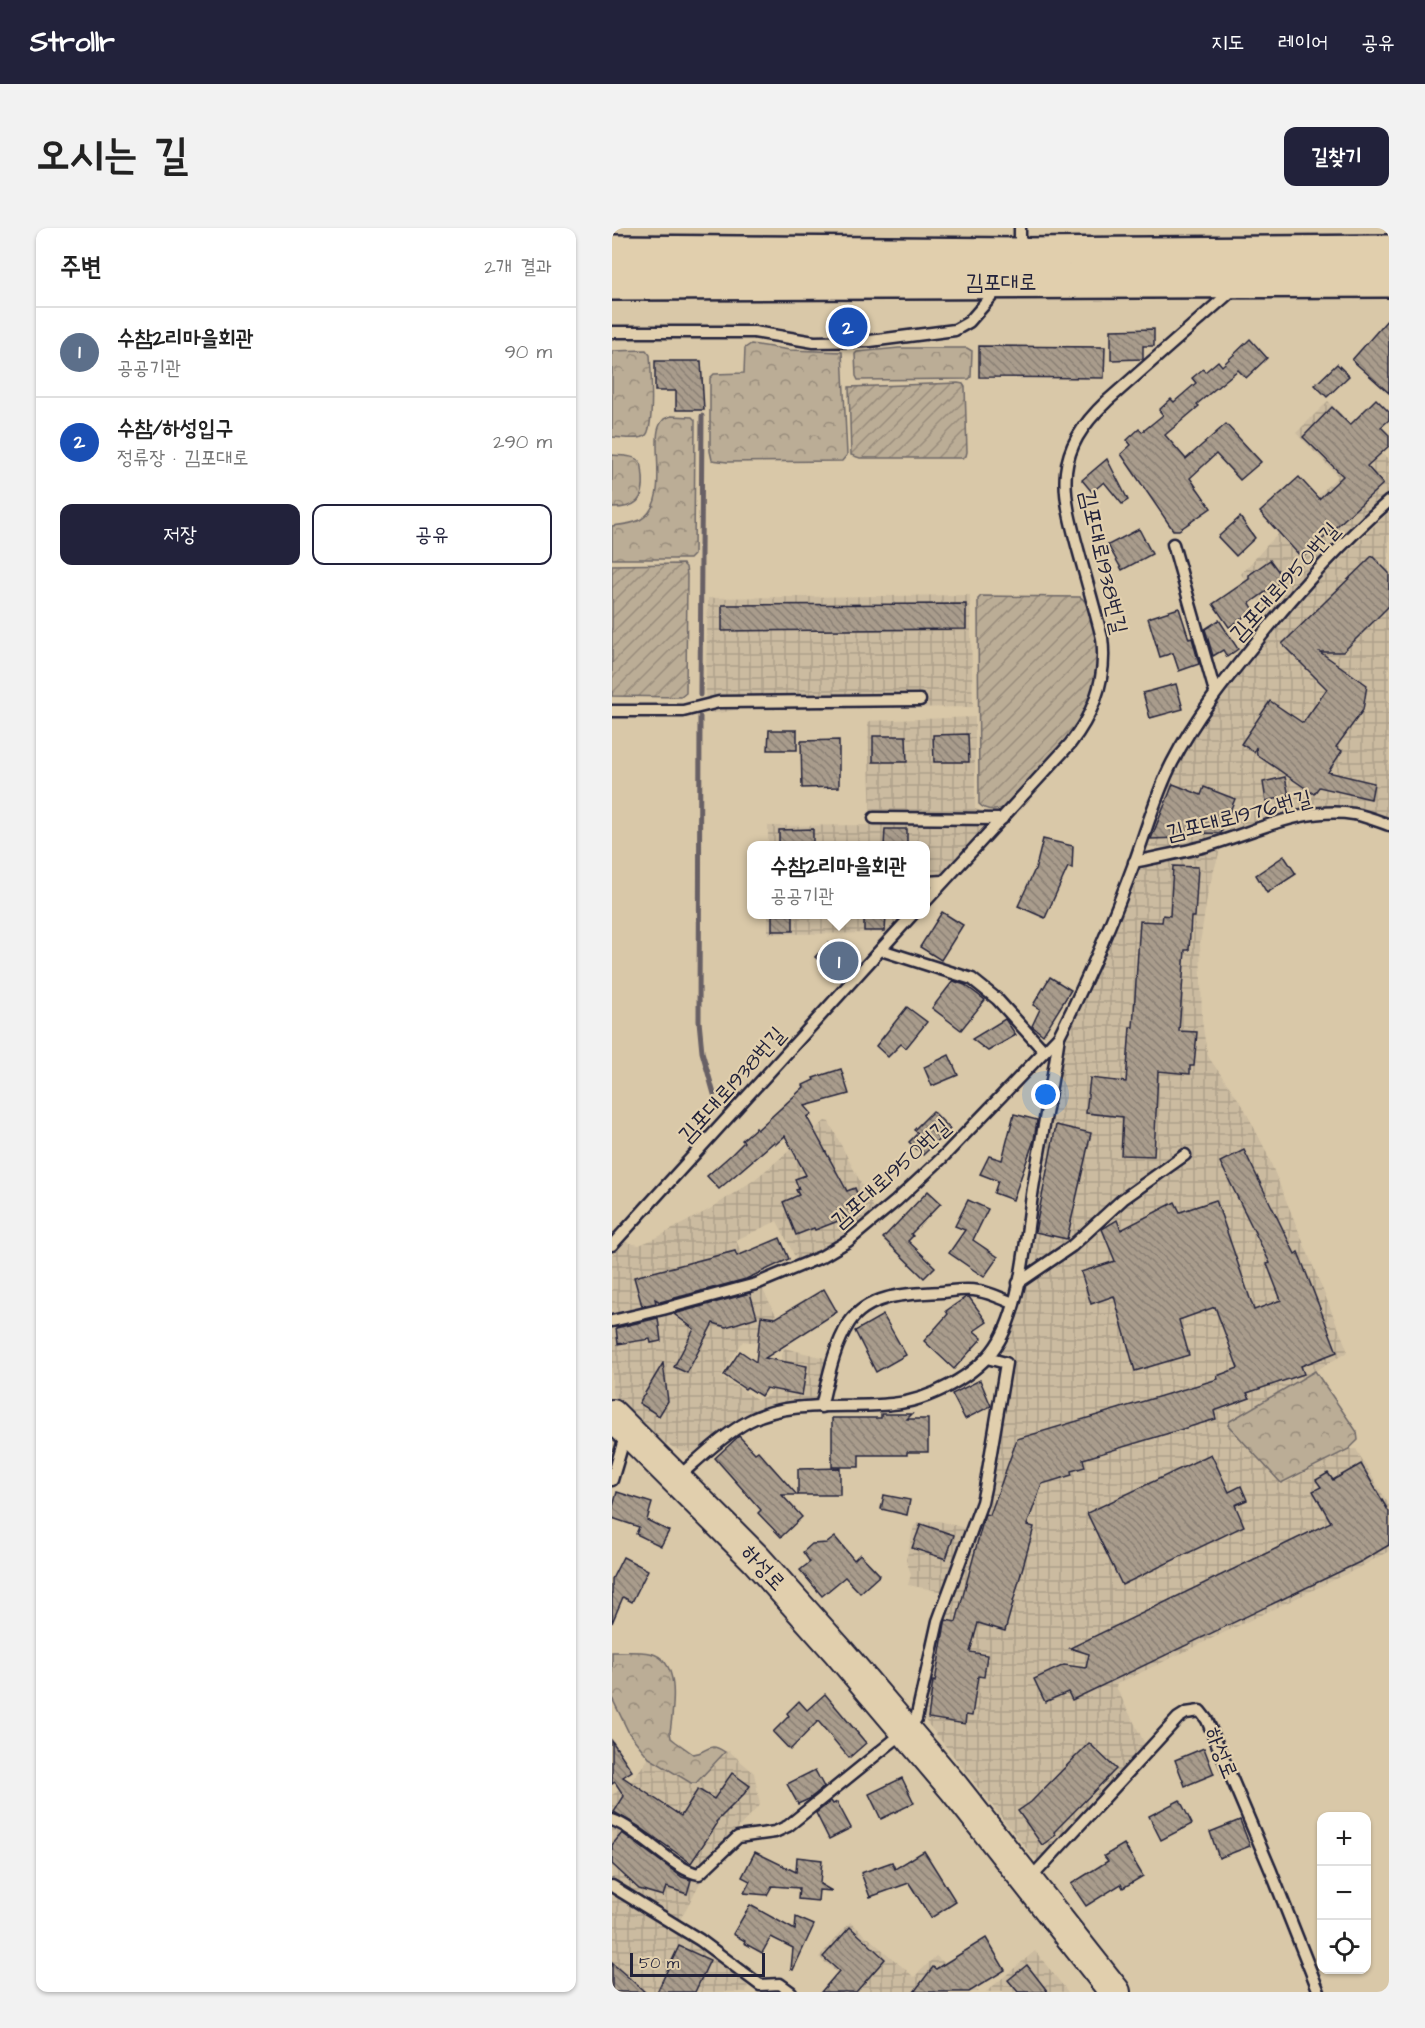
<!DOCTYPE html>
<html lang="ko">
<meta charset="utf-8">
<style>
:root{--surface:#fff;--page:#f2f2f2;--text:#222;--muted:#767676;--line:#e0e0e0;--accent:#22223b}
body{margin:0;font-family:"Architects Daughter","Poor Story",sans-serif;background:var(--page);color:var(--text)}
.controls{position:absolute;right:18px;bottom:18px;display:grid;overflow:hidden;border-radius:12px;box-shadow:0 2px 4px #0004}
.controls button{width:54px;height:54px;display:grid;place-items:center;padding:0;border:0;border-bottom:2px solid var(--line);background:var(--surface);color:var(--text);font:30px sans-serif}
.scale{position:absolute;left:18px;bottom:15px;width:135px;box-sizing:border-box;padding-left:6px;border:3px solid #22223b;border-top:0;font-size:16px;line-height:21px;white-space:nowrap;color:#22223b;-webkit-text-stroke:4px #e1cfad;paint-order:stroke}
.you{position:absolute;left:434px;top:867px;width:21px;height:21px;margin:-15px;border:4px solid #fff;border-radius:50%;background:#1a73e8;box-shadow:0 0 0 9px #1a73e833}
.badge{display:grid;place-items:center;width:39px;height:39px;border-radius:50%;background:var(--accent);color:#fff;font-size:20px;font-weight:700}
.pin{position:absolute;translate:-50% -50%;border:3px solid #fff;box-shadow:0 2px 6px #0006}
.popup{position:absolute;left:135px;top:613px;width:183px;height:78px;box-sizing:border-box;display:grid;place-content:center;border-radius:12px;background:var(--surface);filter:drop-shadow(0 2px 4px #0005);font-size:20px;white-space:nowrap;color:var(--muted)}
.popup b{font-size:22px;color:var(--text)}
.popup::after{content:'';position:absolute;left:50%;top:100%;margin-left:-12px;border:12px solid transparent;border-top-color:var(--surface)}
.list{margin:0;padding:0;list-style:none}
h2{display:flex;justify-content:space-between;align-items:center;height:78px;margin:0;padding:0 24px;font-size:26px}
h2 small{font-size:20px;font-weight:400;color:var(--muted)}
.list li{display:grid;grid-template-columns:39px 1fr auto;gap:18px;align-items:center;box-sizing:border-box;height:90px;padding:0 24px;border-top:2px solid var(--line)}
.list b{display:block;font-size:22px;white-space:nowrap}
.list p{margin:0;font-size:20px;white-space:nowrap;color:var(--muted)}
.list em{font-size:20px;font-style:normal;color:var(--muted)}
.actions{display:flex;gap:12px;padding:18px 24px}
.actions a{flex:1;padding:14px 0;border:2px solid var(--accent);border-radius:12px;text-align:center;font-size:21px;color:var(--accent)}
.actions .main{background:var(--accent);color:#fff}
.icon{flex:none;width:33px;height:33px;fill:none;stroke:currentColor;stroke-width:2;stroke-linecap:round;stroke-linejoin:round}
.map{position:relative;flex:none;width:777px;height:1764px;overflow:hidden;border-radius:12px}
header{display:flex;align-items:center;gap:36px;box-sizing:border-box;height:84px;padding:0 30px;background:var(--accent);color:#fff}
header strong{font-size:28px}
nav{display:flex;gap:33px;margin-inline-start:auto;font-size:21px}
.intro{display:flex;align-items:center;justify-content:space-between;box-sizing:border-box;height:144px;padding:0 36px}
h1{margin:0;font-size:42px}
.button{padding:15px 27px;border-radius:12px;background:var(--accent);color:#fff;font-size:21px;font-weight:700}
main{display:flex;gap:36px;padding:0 36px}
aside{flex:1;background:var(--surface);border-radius:12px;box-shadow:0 2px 4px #0004}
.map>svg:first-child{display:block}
.industrial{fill:url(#industrial-grid)}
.forest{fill:url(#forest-crowns);stroke:#6e6868;stroke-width:1.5}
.garden{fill:url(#garden-furrows);stroke:#6e6868;stroke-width:1.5}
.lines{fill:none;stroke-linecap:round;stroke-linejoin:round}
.stream{stroke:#686065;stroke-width:5}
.building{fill:url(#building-back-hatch);stroke:#22223b;stroke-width:1.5}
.lane-casing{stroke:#22223b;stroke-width:15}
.secondary-casing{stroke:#22223b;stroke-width:34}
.primary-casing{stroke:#22223b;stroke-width:38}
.lane{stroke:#e1cfad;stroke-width:10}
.secondary{stroke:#e1cfad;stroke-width:30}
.primary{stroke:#e1cfad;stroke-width:33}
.labels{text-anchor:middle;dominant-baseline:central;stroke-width:4.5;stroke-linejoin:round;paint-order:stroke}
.street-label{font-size:22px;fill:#22223b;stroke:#e1cfad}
</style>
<header>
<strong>Strollr</strong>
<nav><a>지도</a><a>레이어</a><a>공유</a></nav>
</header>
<div class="intro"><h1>오시는 길</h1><a class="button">길찾기</a></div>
<main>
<aside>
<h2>주변<small>2개 결과</small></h2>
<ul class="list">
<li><span class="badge" style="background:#5c6f8a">1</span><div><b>수참2리마을회관</b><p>공공기관</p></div><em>90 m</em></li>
<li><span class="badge" style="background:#1a4fb4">2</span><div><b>수참/하성입구</b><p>정류장 · 김포대로</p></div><em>290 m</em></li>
</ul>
<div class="actions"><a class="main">저장</a><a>공유</a></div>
</aside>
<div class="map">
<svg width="777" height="1764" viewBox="0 0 777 1764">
<defs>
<pattern id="industrial-grid" width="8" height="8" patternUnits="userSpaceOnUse" patternTransform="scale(1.5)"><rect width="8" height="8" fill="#cbbba0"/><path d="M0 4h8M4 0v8" fill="none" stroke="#aea08b"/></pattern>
<pattern id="forest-crowns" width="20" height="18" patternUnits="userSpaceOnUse" patternTransform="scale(1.5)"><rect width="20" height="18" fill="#bbad96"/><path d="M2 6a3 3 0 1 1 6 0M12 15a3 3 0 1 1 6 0" fill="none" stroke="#988c7c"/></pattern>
<pattern id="garden-furrows" width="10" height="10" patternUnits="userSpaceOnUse" patternTransform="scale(1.5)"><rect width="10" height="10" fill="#bbad96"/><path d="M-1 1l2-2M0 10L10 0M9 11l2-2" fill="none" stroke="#988c7c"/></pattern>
<pattern id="building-back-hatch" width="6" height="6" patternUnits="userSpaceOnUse" patternTransform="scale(1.5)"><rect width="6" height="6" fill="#a99c8c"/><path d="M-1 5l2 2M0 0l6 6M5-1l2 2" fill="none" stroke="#897f74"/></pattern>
</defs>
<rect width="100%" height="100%" fill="#d9c8a8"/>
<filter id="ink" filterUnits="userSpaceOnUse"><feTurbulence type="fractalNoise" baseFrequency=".0167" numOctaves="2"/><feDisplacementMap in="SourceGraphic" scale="12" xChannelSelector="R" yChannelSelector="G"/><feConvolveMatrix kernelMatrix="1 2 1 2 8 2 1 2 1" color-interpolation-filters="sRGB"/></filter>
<g filter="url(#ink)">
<g class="industrial">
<path d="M716 173 768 225 777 231V267L698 344 658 389 629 346 657 315 726 248 684 205Z"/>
<path d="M777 284V590L746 581 713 579 667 587 584 614 553 620 533 618 540 596 568 533 611 466 683 379 710 349Z"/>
<path d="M358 367 361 479 123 482 107 485H93L96 370Z"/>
<path d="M363 489V581L376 585 389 586 314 666V618L156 617V598L259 597 256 493Z"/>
<path d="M608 622 596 663 588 715 590 792 594 820 597 830 631 878 653 921 735 1121 734 1125 618 1193 616 1197 666 1253 673 1255 737 1221H744L777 1277V1323L747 1340 505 1456 504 1459 532 1514V1517L429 1632 424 1633 312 1491 320 1446 336 1379 381 1255 401 1128 391 1125 389 1122 403 1092 408 1073 448 837 455 810 525 647 529 641 552 633Z"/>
<path d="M156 687H295L279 705 156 706Z"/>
<path d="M213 893 217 894 264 984 232 1009 185 1033 165 993 124 1012 141 1053 0 1088V1027L12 1014 27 1017 42 1011 98 981 142 952Z"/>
<path d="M150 1060 171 1100 169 1118 131 1113 109 1148 146 1172 157 1166 162 1160 172 1120 217 1131 205 1174 114 1203 89 1222 83 1224H70L53 1215 29 1195 0 1166V1097L53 1087Z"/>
<path d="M327 1293 356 1301 331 1364 296 1357 299 1346 294 1332 302 1298 307 1294Z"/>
<path d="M117 1523 142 1545 148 1577 87 1641 80 1639 0 1588V1567L19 1553 37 1530 82 1556 113 1524Z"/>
<path d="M0 1597 77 1648 89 1653 68 1692 31 1673 0 1653Z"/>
<path d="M0 1665 95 1723 131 1752 136 1759 134 1764H0Z"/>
<path d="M238 1694 302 1749 324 1728 367 1764H246L207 1729Z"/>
<path d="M423 1723 456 1764H374L381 1758Z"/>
</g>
<g class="forest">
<path d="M139 116 178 122 230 124 235 227 230 233 115 234 100 232 98 223V150L102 146 132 145 133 120Z"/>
<path d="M287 120H355L360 123 359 149 357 151 246 152 244 148 243 126 245 124Z"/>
<path d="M34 122 38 127C39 140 43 202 33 208 25 213 9 209 0 209V123Z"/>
<path d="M59 188 80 189 83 192 82 327 78 331H0V298C9 297 20 296 28 292 52 279 45 239 45 217 45 207 45 198 52 191Z"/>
<path d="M0 227C8 228 23 227 28 234 31 237 30 244 31 248 33 273 24 280 0 280Z"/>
<path d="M703 1143 745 1204 746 1212 737 1221 669 1255 616 1197 618 1193Z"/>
<path d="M0 1424C12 1424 26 1423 38 1425 70 1432 61 1482 58 1504L59 1510 64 1514 81 1526C97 1525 95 1512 113 1524L84 1555H79L37 1530 17 1505 0 1470Z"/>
</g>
<g class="garden">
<path d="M346 155 351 156 353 159 355 224 354 228 350 230H248L239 227 237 159Z"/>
<path d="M71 336 74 339 75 347 74 465 69 469 0 468V337Z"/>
<path d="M369 368 468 369C478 375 480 392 483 402 503 476 439 531 393 578 386 584 374 583 367 576L366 371Z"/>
</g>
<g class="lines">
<g class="stream">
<path d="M88 467 90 188"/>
<path d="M88 489 87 793 90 824 102 866"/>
</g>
</g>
<g class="building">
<path d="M777 90V165L740 132Z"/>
<path d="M542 101V118H531V131L499 132V102Z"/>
<path d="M638 111 655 130 634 150 626 142 585 176 587 178 553 207 574 231 614 196 649 234 628 252 604 226 578 250 599 280 567 302H561L509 226 519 217 515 212 527 201 530 204 551 187 547 182 559 171 562 174 584 155 580 150 591 141 593 144 606 133 610 138Z"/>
<path d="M367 118 493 119 492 150 367 149Z"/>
<path d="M43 133H89L92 182H64V163H43Z"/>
<path d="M725 136 737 148 715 169 703 157Z"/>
<path d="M764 171 777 184V192L769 199 777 207V218L755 238 771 256 690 330 648 284 687 249 707 271 731 248 691 209 720 179 738 197Z"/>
<path d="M495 231 516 272 510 276 492 254 480 264 470 252Z"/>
<path d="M628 289 643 310 624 328 606 309Z"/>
<path d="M527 301 540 326 510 342 496 317Z"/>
<path d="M760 328 777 345V378L731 424H708L755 457 751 482 724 519 730 523 716 544 762 555 759 571 707 559 702 566 645 527 644 519 642 524 629 516 658 473 691 495 715 461 670 416Z"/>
<path d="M658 332 672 351 638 375 642 382 617 399 601 376 637 351V347Z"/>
<path d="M354 376V401L110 403V377Z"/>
<path d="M567 380 577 411 580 410 587 436 567 443 561 425 548 429 536 390Z"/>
<path d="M607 392 626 421 615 429 611 422 601 428 593 401Z"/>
<path d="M564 456 571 481 538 490 531 465Z"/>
<path d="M157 502H185V522H156Z"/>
<path d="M356 506 357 534H322L321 507Z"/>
<path d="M261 508H294L295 534H261Z"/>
<path d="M227 512V559L190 560 189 513Z"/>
<path d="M673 549 677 568 654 573 651 554Z"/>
<path d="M561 556 589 567 592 559 623 571 609 605 569 606 567 610 539 611Z"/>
<path d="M201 601V618H167V602Z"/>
<path d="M273 601H295V618H272Z"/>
<path d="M431 611 461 618 460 641 456 639 433 690 406 678 424 639Z"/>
<path d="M672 628 684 646 655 665 644 647Z"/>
<path d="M561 638 586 639 583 689H579L577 722H573L567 803 585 804 582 838H578V846L546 843 542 928 509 927 511 889 474 885 478 850 514 854 518 799H521L528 693 550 694 551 687 558 688Z"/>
<path d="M330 684 351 697 329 732 308 719Z"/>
<rect x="160" y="687" width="21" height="16"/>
<path d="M252 687H274L273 703H252Z"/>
<path d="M217 714 232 727 235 723 247 734 230 753 203 729Z"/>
<path d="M438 749 459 762 431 807 420 798 428 781 421 777Z"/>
<path d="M341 753 353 757 373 772 349 802 320 780Z"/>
<path d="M295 779 315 794 294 820 289 816 276 829 264 818Z"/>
<path d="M393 791 404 807 376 823 360 811Z"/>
<path d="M337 827 346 847 320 858 312 839Z"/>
<path d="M229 841 237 866 193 878 200 886 195 889 235 963 243 960 252 983 203 1002 202 1000 184 1007 171 974 187 967 184 962 187 961 183 951 194 947 173 908 164 916 162 914 107 961 95 948 120 926 132 914 130 912 144 900 145 902 192 859 191 857 202 852 201 850Z"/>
<path d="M321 883 338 901 311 927 297 914 306 905 302 902Z"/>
<path d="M402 886 425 892 422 912 401 972 382 965 386 953 368 946 377 928 390 932Z"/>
<path d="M444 897 479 905 455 1011 423 1004Z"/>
<path d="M632 922 683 1026 686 1024 725 1124 689 1138 692 1146 635 1165 638 1170 602 1183 604 1191 471 1231 473 1239 459 1243 460 1247 430 1256 415 1297 422 1299 393 1403 366 1395 358 1424 375 1427 372 1449 366 1448 360 1488 354 1487 353 1496 316 1490 321 1453 323 1454 333 1395 334 1392 344 1394 373 1286 378 1287 405 1211 606 1151 605 1148 626 1140 603 1079 567 1092 577 1127 523 1143 502 1068 479 1076 469 1044 503 1033 490 1001 505 992 509 1002 563 974 568 984 604 972 642 1082 669 1072 655 1036 658 1035 608 934Z"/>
<path d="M316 963 329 975 299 1006 301 1008 296 1013 323 1039 312 1050 271 1010Z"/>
<path d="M356 972 376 981 361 1012 386 1029 372 1049 337 1025 353 1002 343 998Z"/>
<path d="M168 1010 177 1031 134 1051 48 1074 43 1071 44 1075 30 1078 22 1049 123 1023 125 1028Z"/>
<path d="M212 1061 225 1084 153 1130 195 1138 190 1167 154 1160 149 1168 135 1159 133 1161 112 1147 128 1123 144 1134 149 1088 164 1090Z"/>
<path d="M138 1065 145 1089 114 1099 101 1095 75 1145 62 1139 82 1101 62 1086Z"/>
<path d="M354 1069H357L375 1094 362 1103 370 1110 342 1141 312 1113 336 1086 334 1083Z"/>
<path d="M271 1087 294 1127 264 1144 243 1103Z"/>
<path d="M46 1090 49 1113 39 1115 38 1111 6 1116 4 1100Z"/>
<path d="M51 1135 56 1173 47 1188 27 1175Z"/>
<path d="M368 1152 379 1178 353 1191 340 1166Z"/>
<path d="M269 1186H300L295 1191H316V1224H295V1227H247V1239H220V1190H269Z"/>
<path d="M127 1208 143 1225 146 1223 185 1267H170L190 1289 169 1309 146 1285 149 1282 103 1230Z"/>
<path d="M599 1226 617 1264 629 1258 635 1272 623 1277 632 1298 510 1357 475 1285Z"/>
<path d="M749 1236 777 1284V1317L750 1333 460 1472 456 1464 433 1474 422 1451 452 1437 474 1440 477 1426 458 1420 719 1294 701 1263 709 1259 704 1252 716 1245 721 1252Z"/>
<path d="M228 1240V1267H186V1241Z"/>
<path d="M5 1264 40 1275 35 1292 57 1303 49 1318 24 1306 27 1299 0 1290V1282Z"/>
<path d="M272 1267 298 1272 295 1287 269 1281Z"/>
<path d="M309 1296 342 1307 334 1331 300 1320Z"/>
<path d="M223 1309 242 1332 248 1326 268 1347 248 1365 233 1349 210 1368 188 1342 198 1334 191 1324 200 1316 215 1315Z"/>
<path d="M11 1329 36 1342 20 1374 11 1369 0 1395V1351Z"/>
<path d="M213 1466 254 1515 237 1530 206 1493 178 1522 161 1504 177 1488 175 1485 187 1473 195 1482Z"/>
<path d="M0 1513 20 1543 11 1549 69 1588 86 1561 102 1571 120 1545 138 1558 132 1566 104 1594 105 1596 79 1635 26 1598 2 1584 12 1568 3 1554 0 1556Z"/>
<path d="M477 1515 504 1541 442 1604 444 1607 430 1617 406 1583 419 1574Z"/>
<path d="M592 1520 602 1546 573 1558 563 1532Z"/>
<path d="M203 1542 212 1559 197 1571 186 1576 175 1556Z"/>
<path d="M290 1550 302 1575 269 1591 257 1566Z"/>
<path d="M568 1572 580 1596 549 1612 537 1588Z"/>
<path d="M219 1573 221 1576 225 1574 239 1600 217 1611 204 1585Z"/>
<path d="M628 1592 638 1618 607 1630 598 1604Z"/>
<path d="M10 1605 70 1649 79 1652 75 1666 54 1659 51 1668 27 1661 0 1636V1617Z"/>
<path d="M512 1616 531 1648 511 1660 509 1656 474 1678 459 1656 496 1633 492 1628Z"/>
<path d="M312 1623 344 1674 319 1690 297 1655 258 1669 249 1645 280 1634 283 1641Z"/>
<path d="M143 1624 184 1644 185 1629 210 1632 208 1656 220 1663 207 1662 206 1673 186 1671 187 1660 160 1658 155 1667 132 1665 138 1653 130 1649Z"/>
<path d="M138 1677 183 1702 184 1689 202 1697 181 1742 179 1741 181 1720 159 1709 150 1725 132 1715 133 1713 121 1706Z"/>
<path d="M238 1699 273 1731 244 1764H209L227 1743 211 1729Z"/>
<path d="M374 1710 393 1742 357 1764H302L321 1739 324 1741Z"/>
<path d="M67 1718 98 1732 83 1764H45Z"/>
<path d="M0 1735 33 1764H0Z"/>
<path d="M415 1737 436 1764H406L396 1752Z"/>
</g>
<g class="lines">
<defs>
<g id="lane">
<path d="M408 0V24"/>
<path d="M0 104H142L202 114 258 113 343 102 357 94 386 61"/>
<path d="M561 316 603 464"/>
<path d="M0 483H71L107 474 308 472"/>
<path d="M262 590 390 591"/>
<path d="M522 634C546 629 571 624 594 618 643 604 690 578 742 586 754 588 766 593 777 597"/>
<path d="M314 654 332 653"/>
<path d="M314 673 458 516C482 485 495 449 490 410 483 382 475 354 467 325 449 260 441 224 495 173L623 60"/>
<path d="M269 722 360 751 385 771 432 823"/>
<path d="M0 1017 301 686"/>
<path d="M406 1055 460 1018 511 971 573 927"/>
<path d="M0 1093 51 1081 144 1056 209 1029 236 1013 284 973 330 930 447 808"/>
<path d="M209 1179C216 1151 221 1120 237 1095 257 1065 298 1066 330 1064 342 1063 354 1060 367 1063 379 1065 390 1071 402 1075"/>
<path d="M66 1249C88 1230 111 1207 137 1193 177 1171 236 1181 280 1176 316 1173 364 1148 384 1118 410 1079 414 1007 421 960 429 909 440 859 447 808 476 751 501 692 523 633 535 600 544 566 560 535 583 490 614 451 646 412 686 362 729 315 777 273"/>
<path d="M0 1252 14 1205"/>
<path d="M0 1592C27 1601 63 1643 87 1646L126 1609 163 1604 176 1598 286 1509 304 1491 326 1393 370 1274 373 1260 394 1135 375 1130"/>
<path d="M418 1651 566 1490 574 1485 588 1483 595 1492 659 1643 707 1764"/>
<path d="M0 1658 88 1712 148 1757 168 1756 179 1764"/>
</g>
<path id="secondary" d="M0 1187 144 1331 227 1424 342 1560 503 1764"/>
<g id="primary">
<path d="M0 24 408 27 777 24"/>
<path d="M0 55 777 52"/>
</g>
</defs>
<use href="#lane" class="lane-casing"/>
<use href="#secondary" class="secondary-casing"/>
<use href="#primary" class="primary-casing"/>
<use href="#lane" class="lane"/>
<use href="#secondary" class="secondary"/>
<use href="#primary" class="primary"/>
</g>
</g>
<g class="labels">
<g class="street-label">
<text x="389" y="54">김포대로</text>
<text transform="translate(491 334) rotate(77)">김포대로1938번길</text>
<text transform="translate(673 354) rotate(-48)">김포대로1950번길</text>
<text transform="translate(627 588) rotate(-14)">김포대로1976번길</text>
<text transform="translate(120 857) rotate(-48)">김포대로1938번길</text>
<text transform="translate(279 946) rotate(-42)">김포대로1950번길</text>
<text transform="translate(151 1340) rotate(47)">하성로</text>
<text transform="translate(609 1525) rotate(68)">하성로</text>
</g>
</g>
</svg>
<div class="controls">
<button>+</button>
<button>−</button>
<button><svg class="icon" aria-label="locate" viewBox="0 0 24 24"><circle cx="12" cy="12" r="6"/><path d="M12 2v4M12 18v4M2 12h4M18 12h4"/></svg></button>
</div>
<div class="scale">50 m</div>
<div class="you"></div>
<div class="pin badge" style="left:227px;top:733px;background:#5c6f8a">1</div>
<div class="popup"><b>수참2리마을회관</b>공공기관</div>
<div class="pin badge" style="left:236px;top:99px;background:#1a4fb4">2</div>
</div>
</main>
